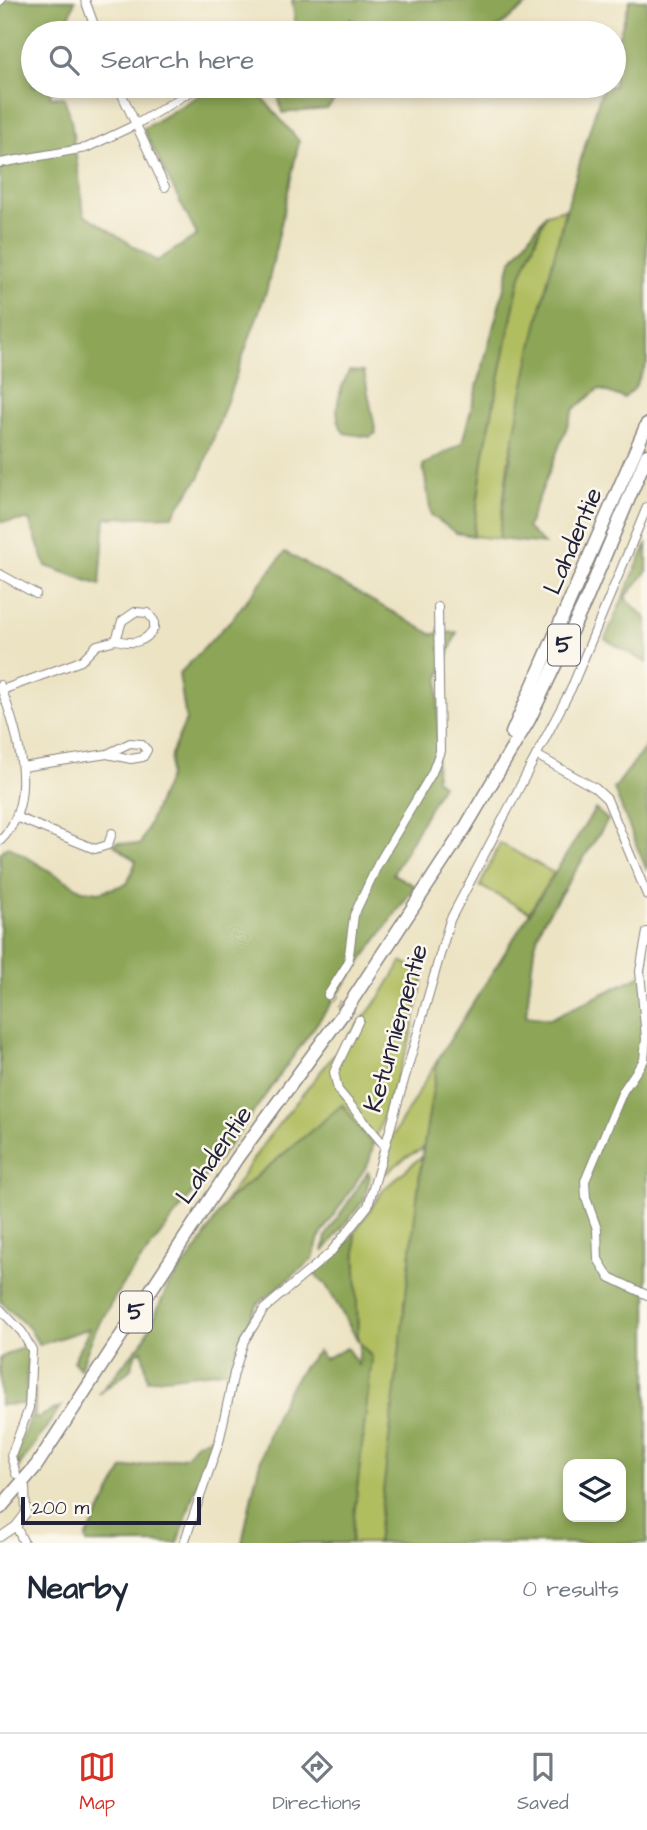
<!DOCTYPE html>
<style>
:root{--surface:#fff;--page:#f6f6f7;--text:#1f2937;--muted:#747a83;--line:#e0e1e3;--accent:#d93025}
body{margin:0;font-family:"Architects Daughter",sans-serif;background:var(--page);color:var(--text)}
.controls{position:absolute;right:21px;bottom:21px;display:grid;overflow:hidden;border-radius:14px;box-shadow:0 4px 10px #0003}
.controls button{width:63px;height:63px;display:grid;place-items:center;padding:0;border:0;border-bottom:2px solid var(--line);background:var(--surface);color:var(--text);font:35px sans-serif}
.scale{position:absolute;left:21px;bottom:18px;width:180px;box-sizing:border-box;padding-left:7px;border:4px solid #22223b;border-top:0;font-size:19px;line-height:24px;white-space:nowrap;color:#22223b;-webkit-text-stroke:5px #fbf7ec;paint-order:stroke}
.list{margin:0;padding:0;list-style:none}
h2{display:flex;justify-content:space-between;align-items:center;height:91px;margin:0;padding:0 28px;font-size:30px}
h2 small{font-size:23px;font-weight:400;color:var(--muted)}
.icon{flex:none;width:38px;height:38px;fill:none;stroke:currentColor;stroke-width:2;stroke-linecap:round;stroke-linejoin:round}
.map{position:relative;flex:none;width:647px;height:1543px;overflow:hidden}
.search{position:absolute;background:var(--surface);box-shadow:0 4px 10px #0003;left:21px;right:21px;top:21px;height:77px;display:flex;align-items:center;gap:18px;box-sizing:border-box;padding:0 24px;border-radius:38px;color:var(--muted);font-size:26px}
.sheet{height:189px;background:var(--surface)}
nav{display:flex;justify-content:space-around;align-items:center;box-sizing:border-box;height:98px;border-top:2px solid var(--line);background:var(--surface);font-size:19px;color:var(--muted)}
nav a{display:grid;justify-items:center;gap:4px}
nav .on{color:var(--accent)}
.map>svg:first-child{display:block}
.green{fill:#b1be60;stroke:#6a704e;stroke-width:2}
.forest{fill:#8ca556;stroke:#576448;stroke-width:2;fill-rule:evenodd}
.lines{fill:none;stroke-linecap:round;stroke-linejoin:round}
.minor-tunnel{stroke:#c4bca8;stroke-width:8;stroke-dasharray:8 4;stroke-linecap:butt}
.minor-casing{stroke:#87827f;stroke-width:10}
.highway-casing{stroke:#87827f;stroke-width:15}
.minor{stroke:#fff;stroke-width:8}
.highway{stroke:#fff;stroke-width:12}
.labels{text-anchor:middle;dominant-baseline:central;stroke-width:5;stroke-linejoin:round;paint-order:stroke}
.shield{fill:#fbf7ec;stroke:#636270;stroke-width:2}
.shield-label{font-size:24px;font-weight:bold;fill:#22223b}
.street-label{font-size:26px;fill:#22223b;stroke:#fbf7ec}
</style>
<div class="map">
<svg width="647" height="1543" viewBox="0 0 647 1543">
<rect width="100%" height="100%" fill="#fbf7ec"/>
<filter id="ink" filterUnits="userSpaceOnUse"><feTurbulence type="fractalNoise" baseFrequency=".0143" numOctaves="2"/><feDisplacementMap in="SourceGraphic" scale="14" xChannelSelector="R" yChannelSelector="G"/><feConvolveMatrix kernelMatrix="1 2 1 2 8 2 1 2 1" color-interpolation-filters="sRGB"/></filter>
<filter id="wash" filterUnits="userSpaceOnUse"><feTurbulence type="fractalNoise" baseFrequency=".00686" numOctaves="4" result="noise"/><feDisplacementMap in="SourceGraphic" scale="28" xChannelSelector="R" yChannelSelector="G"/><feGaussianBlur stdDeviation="1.57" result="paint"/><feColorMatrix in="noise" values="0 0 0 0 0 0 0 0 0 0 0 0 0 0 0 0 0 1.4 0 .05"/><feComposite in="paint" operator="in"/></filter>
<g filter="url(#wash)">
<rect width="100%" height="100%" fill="#ece3c3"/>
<g class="green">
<path d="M565 209 508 463 499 539 473 536 484 453 519 281 546 214Z"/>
<path d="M500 843 554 873 529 912 480 886Z"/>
<path d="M402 961 424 974 410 1040 373 1146 343 1105 225 1202 266 1140 381 996Z"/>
<path d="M438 1059 424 1148 406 1157 387 1173 384 1172 389 1142Z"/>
<path d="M422 1156 378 1543H351L372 1357 358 1341 355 1232 384 1189Z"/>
</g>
<g class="forest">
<path d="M0 0H75L64 33H33V86H50L51 97H64L71 120 84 214 157 261 197 235 143 129 215 86 254 88 299 141 267 289 200 476 172 516 105 518 100 585 46 566 29 520 0 522Z"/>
<path d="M292 0H533L491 33H297Z"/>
<path d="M630 0H647V363L634 389 624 398 599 389 574 409 527 528 544 544 499 539C517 384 557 234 603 86H614V52Z"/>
<path d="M276 86H346L327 109 282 113Z"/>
<path d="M546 214 519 281 484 453 473 536 456 533 431 515 423 465 462 443 511 262Z"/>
<path d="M349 371 364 372 376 433 370 437 344 433C331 414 339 391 349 371Z"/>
<path d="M647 543V571L625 598 647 619V663L605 639Z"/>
<path d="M285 552 432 634 457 632 439 678 436 779 442 785 393 874 415 886 240 1131 122 1285 95 1331 80 1369 73 1361 90 1328 39 1345 29 1328 0 1301V853L8 846 82 890 100 892 127 884 136 861 114 845 116 842 140 845 169 776 171 754 186 720 179 674 231 620Z"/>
<path d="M647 745V871L614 789Z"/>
<path d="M595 809 608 820 541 925 534 949 526 1016 550 1019 646 973 647 948V1543H377L422 1156 438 1059ZM568 1464H621V1517H568Z"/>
<path d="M342 1105 373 1146 369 1162 319 1238 313 1259 258 1304 241 1334 230 1370 148 1380 142 1350 136 1354 130 1370 99 1394 144 1340 168 1286 197 1249 225 1203Z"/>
<path d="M368 1172 370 1176 364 1200 323 1252 326 1236Z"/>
<path d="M355 1232 358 1341 326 1285 313 1273 337 1255Z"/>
<path d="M360 1343 372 1357 351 1543H242C256 1476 268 1400 318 1351L324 1359 347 1348 358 1365Z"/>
<path d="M27 1345 29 1353 25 1404 0 1405V1358Z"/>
<path d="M35 1388V1419L60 1407 19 1467 15 1456 32 1412Z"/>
<path d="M217 1434 193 1495 178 1543H87L86 1538 123 1469 186 1456 196 1443Z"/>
</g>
</g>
<g filter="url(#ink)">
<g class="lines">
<path class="minor-tunnel" d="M328 995 359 1020"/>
<defs>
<g id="minor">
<path d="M85 0 97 33"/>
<path d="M0 1 1 0"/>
<path d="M316 33 348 22 392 33"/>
<path d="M118 86 165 187"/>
<path d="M0 163 86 148 135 125 200 86"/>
<path d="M0 574 36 594"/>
<path d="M0 685C17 729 40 802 0 841"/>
<path d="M2 690 81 661 97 645 116 640 122 621 135 612 148 613 154 621V628C145 644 132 644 116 640"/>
<path d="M538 756 595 788 607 799 647 895"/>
<path d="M22 767 107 754 130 743 141 744 147 750 143 757 131 759 107 754"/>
<path d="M16 817 95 849 108 845 112 833"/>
<path d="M647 932 640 971 646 1039 644 1060 623 1091 585 1181 586 1198 597 1229 598 1259 609 1277 647 1295"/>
<path d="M328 995 348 963 354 915 378 864 432 773 440 751 438 607"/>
<path d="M359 1020 334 1072 338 1090 384 1145"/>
<path d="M0 1309 22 1332 32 1350 29 1408 11 1456 16 1474"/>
<path d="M16 1526 24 1543"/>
<path d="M0 1537 16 1526 26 1513 25 1487"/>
<path d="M184 1543 219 1442 234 1373 244 1341 264 1309 330 1253 368 1206 450 920 571 689 647 507"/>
</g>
<g id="highway">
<path d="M512 733 647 424"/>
<path d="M0 1508 36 1466 237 1158 347 1008 465 828 529 720 587 598 647 455"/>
</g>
</defs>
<use href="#minor" class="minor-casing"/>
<use href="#highway" class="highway-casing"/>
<use href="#minor" class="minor"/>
<use href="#highway" class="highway"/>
</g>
</g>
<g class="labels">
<g class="shield">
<rect x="548" y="624.5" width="32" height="41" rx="5"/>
<rect x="120" y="1291.5" width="32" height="41" rx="5"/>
</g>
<g class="shield-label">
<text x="564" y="645">5</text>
<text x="136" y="1312">5</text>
</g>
<g class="street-label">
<text transform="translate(573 541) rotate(-67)">Lahdentie</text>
<text transform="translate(396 1028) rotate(-74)">Ketunniementie</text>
<text transform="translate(214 1155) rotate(-55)">Lahdentie</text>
</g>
</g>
</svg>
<div class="controls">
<button><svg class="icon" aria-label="layers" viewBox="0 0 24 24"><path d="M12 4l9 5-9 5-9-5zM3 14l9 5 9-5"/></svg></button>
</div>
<div class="scale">200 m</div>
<div class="search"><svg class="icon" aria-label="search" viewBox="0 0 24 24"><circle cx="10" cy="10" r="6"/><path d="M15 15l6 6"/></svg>Search here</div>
</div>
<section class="sheet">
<h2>Nearby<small>0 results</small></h2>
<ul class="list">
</ul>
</section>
<nav>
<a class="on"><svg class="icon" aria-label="map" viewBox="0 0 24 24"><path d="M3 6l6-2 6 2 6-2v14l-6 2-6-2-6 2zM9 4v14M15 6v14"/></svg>Map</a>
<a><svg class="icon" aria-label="directions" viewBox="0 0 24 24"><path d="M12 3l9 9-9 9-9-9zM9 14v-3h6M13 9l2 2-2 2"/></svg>Directions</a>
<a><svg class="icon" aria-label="saved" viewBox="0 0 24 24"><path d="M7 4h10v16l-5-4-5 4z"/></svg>Saved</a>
</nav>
